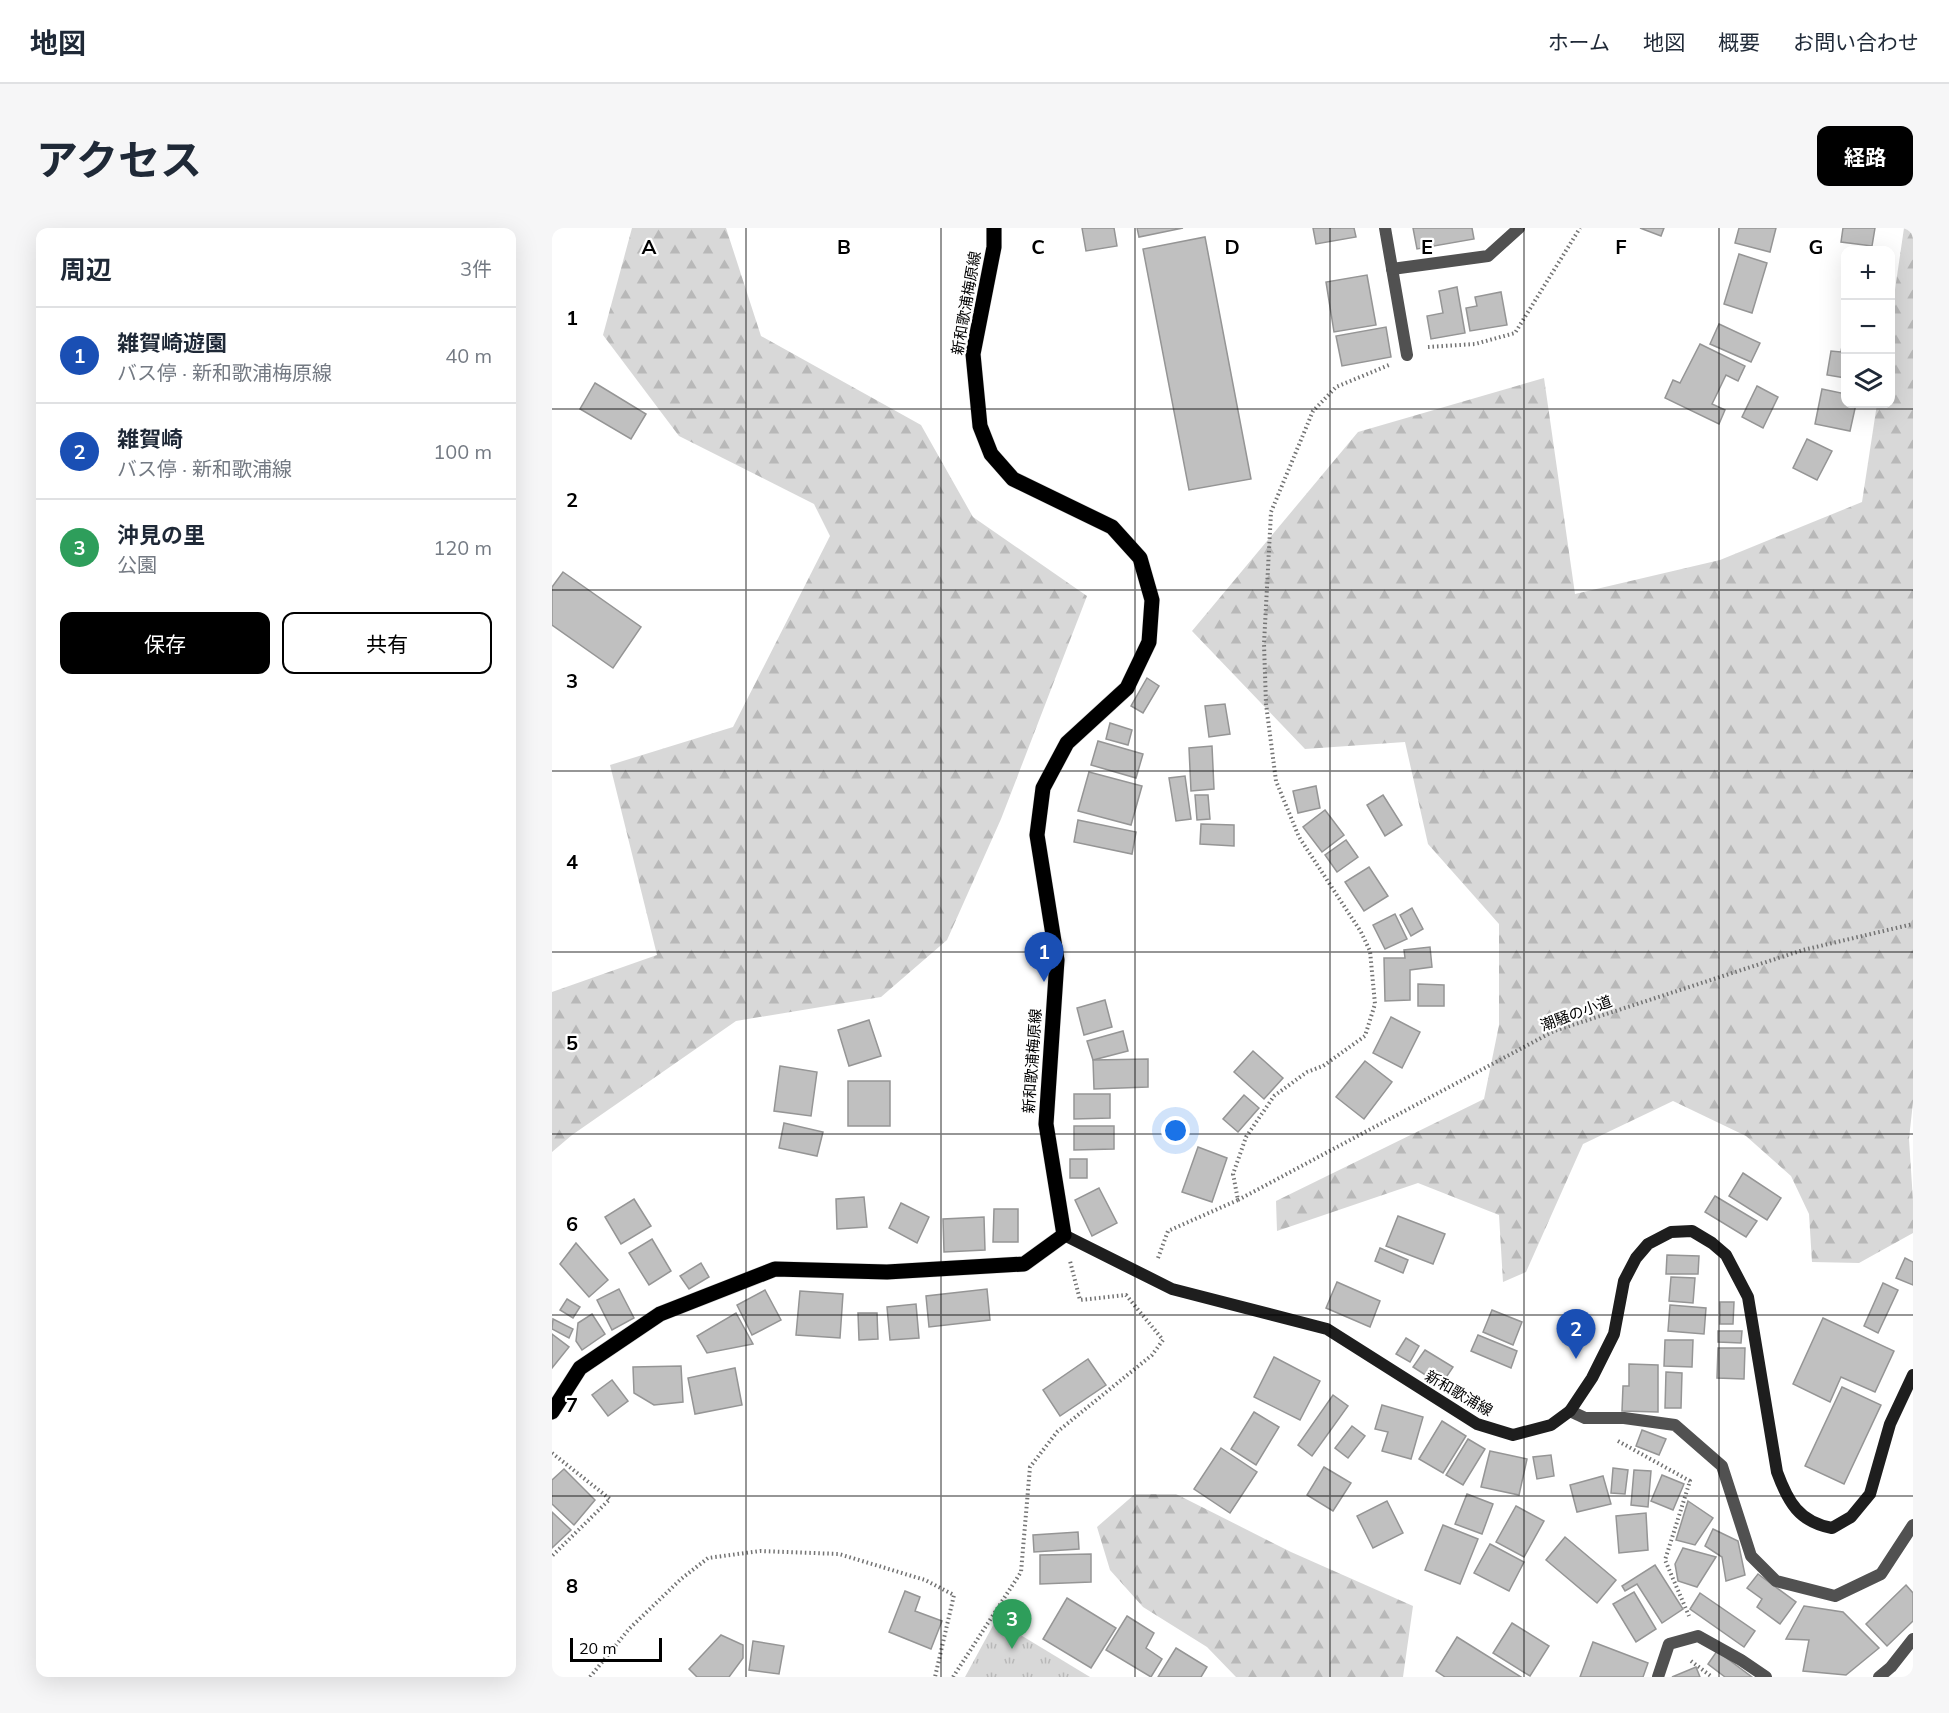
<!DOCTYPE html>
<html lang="ja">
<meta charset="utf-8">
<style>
:root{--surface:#fff;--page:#f6f6f7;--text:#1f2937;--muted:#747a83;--line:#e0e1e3;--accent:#000}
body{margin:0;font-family:Mulish,"Noto Sans JP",sans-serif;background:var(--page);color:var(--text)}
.controls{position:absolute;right:18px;top:18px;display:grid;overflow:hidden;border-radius:12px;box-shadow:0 6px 24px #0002}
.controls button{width:54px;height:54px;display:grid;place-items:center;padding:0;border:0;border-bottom:2px solid var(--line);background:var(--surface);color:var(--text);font:30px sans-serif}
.scale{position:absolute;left:18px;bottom:15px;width:92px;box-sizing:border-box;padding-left:6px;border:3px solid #000;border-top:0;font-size:16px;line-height:21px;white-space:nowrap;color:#000;-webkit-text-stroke:4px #fff;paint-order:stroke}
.you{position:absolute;left:624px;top:903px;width:21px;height:21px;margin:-15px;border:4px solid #fff;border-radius:50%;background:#1a73e8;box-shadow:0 0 0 9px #1a73e833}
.badge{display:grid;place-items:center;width:39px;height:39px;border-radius:50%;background:var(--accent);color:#fff;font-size:20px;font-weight:700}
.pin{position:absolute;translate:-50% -50px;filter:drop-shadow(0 2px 3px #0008)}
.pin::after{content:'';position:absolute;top:32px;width:21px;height:18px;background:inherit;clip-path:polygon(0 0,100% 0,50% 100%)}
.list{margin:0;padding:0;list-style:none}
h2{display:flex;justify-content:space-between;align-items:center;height:78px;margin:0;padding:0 24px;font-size:26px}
h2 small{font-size:20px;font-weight:400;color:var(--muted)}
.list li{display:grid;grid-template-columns:39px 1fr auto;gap:18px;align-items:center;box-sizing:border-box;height:96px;padding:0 24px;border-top:2px solid var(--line)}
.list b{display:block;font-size:22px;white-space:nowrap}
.list p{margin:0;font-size:20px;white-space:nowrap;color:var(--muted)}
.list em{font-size:20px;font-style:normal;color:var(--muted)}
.actions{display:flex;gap:12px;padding:18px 24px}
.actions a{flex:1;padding:14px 0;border:2px solid var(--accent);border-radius:12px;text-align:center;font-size:21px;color:var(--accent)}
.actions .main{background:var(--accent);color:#fff}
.icon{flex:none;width:33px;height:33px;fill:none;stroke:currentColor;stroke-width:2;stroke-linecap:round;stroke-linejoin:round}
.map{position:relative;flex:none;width:1361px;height:1449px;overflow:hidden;border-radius:12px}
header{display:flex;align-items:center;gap:36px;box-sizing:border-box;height:84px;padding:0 30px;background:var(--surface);border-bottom:2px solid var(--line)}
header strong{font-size:28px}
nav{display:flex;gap:33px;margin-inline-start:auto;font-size:21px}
.intro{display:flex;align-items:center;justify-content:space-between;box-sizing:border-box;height:144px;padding:0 36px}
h1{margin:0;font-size:42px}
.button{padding:15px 27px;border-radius:12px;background:var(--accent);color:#fff;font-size:21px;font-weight:700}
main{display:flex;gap:36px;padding:0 36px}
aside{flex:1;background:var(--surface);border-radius:12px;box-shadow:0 6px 24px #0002}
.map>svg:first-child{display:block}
.forest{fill:url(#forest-firs)}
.park{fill:url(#park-tufts)}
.building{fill:#c0c0c0;stroke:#959595;stroke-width:1.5}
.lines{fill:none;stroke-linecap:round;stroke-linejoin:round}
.primary-casing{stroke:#dbdbdb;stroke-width:16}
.path{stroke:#737373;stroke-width:4;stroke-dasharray:1.5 3;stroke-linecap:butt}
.street{stroke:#515151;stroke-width:12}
.secondary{stroke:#1e1e1e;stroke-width:12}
.primary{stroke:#000;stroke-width:15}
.grid{fill:none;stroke:#000;stroke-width:1.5;stroke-opacity:0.55}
.labels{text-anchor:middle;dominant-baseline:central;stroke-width:4.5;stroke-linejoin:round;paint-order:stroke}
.street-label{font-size:15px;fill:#000;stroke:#fff}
.grid-label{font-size:20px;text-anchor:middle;font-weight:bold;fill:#000;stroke:#fff;stroke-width:4.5;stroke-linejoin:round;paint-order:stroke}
</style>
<header>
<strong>地図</strong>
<nav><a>ホーム</a><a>地図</a><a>概要</a><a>お問い合わせ</a></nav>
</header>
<div class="intro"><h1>アクセス</h1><a class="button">経路</a></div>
<main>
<aside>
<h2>周辺<small>3件</small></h2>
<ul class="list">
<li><span class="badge" style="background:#1a4fb4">1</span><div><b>雑賀崎遊園</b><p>バス停 · 新和歌浦梅原線</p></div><em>40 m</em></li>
<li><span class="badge" style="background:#1a4fb4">2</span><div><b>雑賀崎</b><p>バス停 · 新和歌浦線</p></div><em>100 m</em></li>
<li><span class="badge" style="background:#2e9e5b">3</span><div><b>沖見の里</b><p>公園</p></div><em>120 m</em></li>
</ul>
<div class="actions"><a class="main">保存</a><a>共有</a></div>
</aside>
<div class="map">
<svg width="1361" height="1449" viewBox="0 0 1361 1449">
<defs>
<pattern id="forest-firs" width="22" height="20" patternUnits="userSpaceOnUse" patternTransform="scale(1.5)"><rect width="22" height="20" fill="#d8d8d8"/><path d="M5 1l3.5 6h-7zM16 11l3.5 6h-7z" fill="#b8b8b8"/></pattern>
<pattern id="park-tufts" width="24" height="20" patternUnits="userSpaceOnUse" patternTransform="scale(1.5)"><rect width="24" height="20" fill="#d8d8d8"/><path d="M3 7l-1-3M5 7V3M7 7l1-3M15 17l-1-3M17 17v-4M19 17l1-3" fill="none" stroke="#b8b8b8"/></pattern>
</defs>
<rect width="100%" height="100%" fill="#fff"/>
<g class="forest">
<path d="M80 0H174L209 108 369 197 421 289 535 368 449 591 395 712 329 769 184 793 20 907 0 924V764L105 727 58 537 181 499 278 308 262 276 127 208 51 107Z"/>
<path d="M1352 0H1361V874L1357 911 1361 973V1005L1307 1035 1260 1034 1257 986 1239 948 1194 908 1121 873 1031 916 974 1044 951 1054 947 987 866 955 725 1003 724 973 932 871 947 797V696L876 616 853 514 753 521 640 403 806 204 992 150 1023 366 1168 332 1310 274 1325 176H1338L1339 89Z"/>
<path d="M583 1266H624L739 1324 861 1378 851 1449H684L655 1419 591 1379 558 1342 545 1299Z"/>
</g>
<path class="park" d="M444 1392 538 1449H413Z"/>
<g class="building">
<path d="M530 0H562L565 18 534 23Z"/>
<path d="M585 0H631L587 9Z"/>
<path d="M761 0H802L804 9 764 16Z"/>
<path d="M861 0H920L922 11 865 21Z"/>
<path d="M1088 0H1112L1109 8Z"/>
<path d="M1187 0H1224L1218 24 1183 15Z"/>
<path d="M1291 0H1323L1320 18 1289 14Z"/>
<path d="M653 9 699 251 637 262 591 21Z"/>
<path d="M1187 26 1215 35 1200 85 1172 76Z"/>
<path d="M815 47 824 97 782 104 774 54Z"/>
<path d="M905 59 913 105 879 111 875 88 891 85 887 63Z"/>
<path d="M949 64 955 97 918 103 914 80 925 78 923 69Z"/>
<path d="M1294 94V150L1275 147 1279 123 1289 124Z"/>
<path d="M1167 96 1208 115 1199 134 1158 116Z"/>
<path d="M834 99 839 129 790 138 784 108Z"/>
<path d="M1148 116 1193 138 1186 153 1174 147 1162 172 1160 176 1173 182 1167 196 1113 170 1121 152 1128 155Z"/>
<path d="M43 155 94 186 79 211 28 181Z"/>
<path d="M1205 158 1226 169 1211 200 1190 189Z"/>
<path d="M1270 161 1294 166V176H1304L1298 203 1263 196Z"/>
<path d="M1255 211 1280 223 1265 252 1241 240Z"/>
<path d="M11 344 89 399 61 440 0 397V359Z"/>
<path d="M595 450 607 458 591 485 579 478Z"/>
<path d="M673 476 678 506 657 509 653 478Z"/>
<path d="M558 495 580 502 576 517 554 511Z"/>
<path d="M546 513 591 526 584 550 539 537Z"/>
<path d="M660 518 662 561 639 563 637 520Z"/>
<path d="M537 544 590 558 579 597 526 583Z"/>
<path d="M633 548 639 591 624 593 617 550Z"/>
<path d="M764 558 768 580 746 585 741 563Z"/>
<path d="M643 567H656L658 591 645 592Z"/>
<path d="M831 567 850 597 833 608 815 577Z"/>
<path d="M773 582 792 607 770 624 751 599Z"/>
<path d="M526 592 584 604 580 626 522 614Z"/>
<path d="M649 596 682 597V618L648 616Z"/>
<path d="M794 612 806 629 785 644 773 627Z"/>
<path d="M817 639 836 668 812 683 793 654Z"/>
<path d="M860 680 871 701 859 708 848 687Z"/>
<path d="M843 686 855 711 833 721 821 697Z"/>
<path d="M878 719 880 739 858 742V772L833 773 832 730H853L852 722Z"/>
<path d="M866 756 892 757V778H866Z"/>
<path d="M553 772 560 799 532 807 525 780Z"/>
<path d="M839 789 868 804 850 840 821 825Z"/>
<path d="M317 792 329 828 297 838 286 802Z"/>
<path d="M571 803 576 823 541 832 535 813Z"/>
<path d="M701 823 731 850 712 871 682 844Z"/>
<path d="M596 831V859L542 861 541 832Z"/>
<path d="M813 833 840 854 812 891 784 869Z"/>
<path d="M228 838 265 844 259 888 222 883Z"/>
<rect x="296" y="853" width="42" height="45"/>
<path d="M522 866H558V890L522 891Z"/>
<path d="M692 867 707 880 686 904 671 891Z"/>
<path d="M232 895 271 904 265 928 227 920Z"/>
<path d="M522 898H562V921L522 922Z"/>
<path d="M646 919 675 930 660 974 630 964Z"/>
<rect x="518" y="931" width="17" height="19"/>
<path d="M1191 945 1229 970 1215 992 1177 968Z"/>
<path d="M547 960 565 995 540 1008 523 972Z"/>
<path d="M1163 968 1205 993 1194 1009 1153 984Z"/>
<path d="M312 969 315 999 285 1001 284 971Z"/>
<path d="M82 971 99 998 69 1016 53 989Z"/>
<path d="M349 975 377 989 365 1015 337 1000Z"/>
<path d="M442 981H466V1014H441Z"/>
<path d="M846 988 893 1006 881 1036 834 1018Z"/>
<path d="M432 989 433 1022 392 1024 391 991Z"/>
<path d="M100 1011 119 1043 97 1057 77 1025Z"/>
<path d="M24 1015 56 1052 37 1069 8 1036Z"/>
<path d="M828 1020 856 1032 851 1045 823 1033Z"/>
<path d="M1115 1027 1147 1028 1146 1046H1114Z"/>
<path d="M1353 1030 1361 1034V1057L1344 1050Z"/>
<path d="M149 1035 157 1049 137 1061 128 1048Z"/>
<path d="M1119 1049 1143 1050 1141 1075 1117 1073Z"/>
<path d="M785 1054 828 1073 818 1099 774 1080Z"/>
<path d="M1331 1055 1346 1062 1326 1105 1312 1098Z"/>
<path d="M67 1061 82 1090 60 1102 45 1072Z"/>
<path d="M435 1061 438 1092 377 1099 374 1068Z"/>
<path d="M213 1062 229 1092 200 1107 185 1077Z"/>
<path d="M248 1063 291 1066 288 1110 244 1107Z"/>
<path d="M15 1071 28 1079 21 1090 8 1082Z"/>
<path d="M1168 1074H1182L1181 1096H1168Z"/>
<path d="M364 1076 367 1110 338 1112 335 1079Z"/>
<path d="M1118 1077 1154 1080 1152 1106 1116 1103Z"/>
<path d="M940 1082 970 1094 961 1117 931 1104Z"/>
<path d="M184 1085 201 1116 155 1125 145 1108Z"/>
<path d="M306 1085H325L326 1111 307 1112Z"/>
<path d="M40 1086 53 1106 30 1122 24 1113 26 1095Z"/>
<path d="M1271 1090 1342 1123 1323 1164 1289 1149 1278 1174 1241 1156Z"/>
<path d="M1 1091 21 1101 17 1110 0 1101Z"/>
<path d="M1166 1103H1190L1189 1115 1166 1114Z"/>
<path d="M0 1106 17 1119 0 1140Z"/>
<path d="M926 1107 965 1123 959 1140 919 1123Z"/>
<path d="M854 1110 867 1118 858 1134 844 1126Z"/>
<path d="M1113 1112H1141L1140 1139 1112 1138Z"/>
<path d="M1166 1120H1193L1192 1151 1165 1150Z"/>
<path d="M873 1122 901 1139 889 1157 861 1139Z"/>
<path d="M722 1129 768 1153 748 1192 702 1169Z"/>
<path d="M536 1131 554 1157 508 1188 491 1162Z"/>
<path d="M1077 1136 1106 1137V1184L1070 1183 1071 1158H1077Z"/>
<path d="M129 1138 131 1174 102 1177 82 1165 81 1139Z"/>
<path d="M183 1140 190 1177 143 1186 136 1150Z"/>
<path d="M1114 1144 1130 1145 1129 1180H1113Z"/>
<path d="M60 1152 76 1173 56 1188 40 1167Z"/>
<path d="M1290 1159 1329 1177 1292 1256 1253 1238Z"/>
<path d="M781 1167 796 1178 760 1228 746 1217Z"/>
<path d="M830 1177 871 1189 859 1231 830 1223 836 1204 823 1201Z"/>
<path d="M702 1184 727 1199 704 1237 679 1221Z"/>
<path d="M890 1193 914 1208 891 1245 867 1231Z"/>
<path d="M800 1198 813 1208 796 1230 783 1220Z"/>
<path d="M1090 1202 1114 1211 1107 1227 1084 1218Z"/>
<path d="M916 1211 933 1221 911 1257 894 1247Z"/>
<path d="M669 1220 705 1244 678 1285 642 1261Z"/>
<path d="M938 1223 975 1231 967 1267 929 1259Z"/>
<path d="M999 1227 1002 1248 985 1251 981 1229Z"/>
<path d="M772 1239 799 1255 781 1283 755 1267Z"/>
<path d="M1061 1240 1076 1242 1073 1266 1059 1265Z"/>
<path d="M12 1241 43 1272 22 1297 0 1276V1252Z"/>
<path d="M1082 1242 1099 1243 1096 1279 1079 1277Z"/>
<path d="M1110 1247 1132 1256 1121 1282 1099 1273Z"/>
<path d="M1051 1248 1059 1276 1025 1284 1018 1257Z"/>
<path d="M915 1266 941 1276 930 1306 903 1296Z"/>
<path d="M835 1273 851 1305 821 1320 805 1288Z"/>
<path d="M1136 1273 1161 1290 1143 1317 1124 1312Z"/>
<path d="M964 1278 992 1293 972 1329 944 1314Z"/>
<path d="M0 1284 19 1302 0 1320Z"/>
<path d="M1094 1285 1096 1322 1067 1325 1064 1288Z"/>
<path d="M891 1297 926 1311 908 1356 873 1342Z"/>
<path d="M1161 1301 1186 1313 1193 1347 1174 1353 1170 1329 1153 1318Z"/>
<path d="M526 1304 527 1321 482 1324 481 1307Z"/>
<path d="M1013 1309 1064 1352 1045 1375 994 1332Z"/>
<path d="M938 1316 972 1334 957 1363 922 1345Z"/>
<path d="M1131 1320 1164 1329 1145 1359 1126 1353 1123 1336Z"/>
<path d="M539 1326V1354L488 1356V1327Z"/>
<path d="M1103 1337 1131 1381 1110 1395 1085 1356 1073 1363 1070 1358Z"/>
<path d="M1206 1346 1244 1374 1228 1396 1205 1379 1210 1371 1195 1360Z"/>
<path d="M1354 1357 1361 1365V1393L1335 1418 1314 1396Z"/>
<path d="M353 1363 368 1369 363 1383 390 1393 379 1421 337 1404Z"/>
<path d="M1082 1364 1104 1401 1084 1414 1061 1376Z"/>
<path d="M1148 1365 1203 1403 1192 1419 1138 1381Z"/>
<path d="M515 1370 564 1400 539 1440 491 1411Z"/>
<path d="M1252 1378 1291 1384 1327 1420 1294 1447 1251 1443 1257 1412 1234 1411Z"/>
<path d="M575 1388 602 1405 594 1420 610 1431 599 1449 554 1422Z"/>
<path d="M960 1395 997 1418 978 1448 941 1425Z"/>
<path d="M169 1407 191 1417V1430L177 1449H145L137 1441Z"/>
<path d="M905 1409 969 1449H893L884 1443Z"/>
<path d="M201 1413 232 1418 227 1446 197 1442Z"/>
<path d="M1041 1414 1096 1435 1091 1449H1028Z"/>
<path d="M624 1420 655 1439 649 1449H606Z"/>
<path d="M1165 1423 1200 1449H1173L1156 1436Z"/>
<path d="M1144 1439 1148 1449H1120Z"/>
</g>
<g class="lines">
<defs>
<path id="primary" d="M0 1184 28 1140 108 1086 223 1041 335 1044 472 1036 512 1007 494 896 505 732 485 607 491 560 515 515 575 460 597 414 600 372 588 330 560 299 461 251 439 226 428 198 421 126 442 19V0"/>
</defs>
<use href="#primary" class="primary-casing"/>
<g class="path">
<path d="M876 119 923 116 963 105 1028 0"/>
<path d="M686 972 1002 803 1251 722 1361 696"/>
<path d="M606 1030 616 1003 686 972 681 946 694 909 722 868 755 844 771 838 813 808 823 776 818 723 809 704 747 609 724 553 714 476 712 416 719 284 761 183 784 159 837 137"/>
<path d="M1066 1213 1138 1253 1113 1332 1137 1388"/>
<path d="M0 1225 58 1271 0 1328"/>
<path d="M444 1392 446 1380"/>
<path d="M1139 1433 1160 1449"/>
<path d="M38 1449 77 1401 129 1351 156 1330 208 1323 287 1326 373 1352 402 1367 383 1449"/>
<path d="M401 1449 469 1344 478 1239 505 1204 600 1127 611 1112 574 1067 528 1072 518 1033"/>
</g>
<g class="street">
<path d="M833 0 855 127"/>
<path d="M840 41 936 28 967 0"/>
<path d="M1018 1183 1033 1190H1072L1123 1197 1170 1238 1199 1328 1224 1353 1283 1368 1329 1346 1361 1297"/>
<path d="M1106 1449 1117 1416 1146 1408 1189 1432 1214 1449"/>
<path d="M1327 1449 1339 1439 1361 1411"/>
</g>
<path class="secondary" d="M512 1007 620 1061 775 1101 925 1196 961 1207 999 1197 1018 1183 1040 1150 1062 1106 1072 1053 1084 1030 1096 1016 1119 1004 1140 1003 1160 1015 1174 1027 1196 1069 1225 1244C1236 1274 1247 1294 1280 1300L1299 1289 1318 1266 1338 1196 1361 1147"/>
<use href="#primary" class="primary"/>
</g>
<path class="grid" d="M194 0V1449M389 0V1449M583 0V1449M778 0V1449M972 0V1449M1167 0V1449M0 181H1361M0 362H1361M0 543H1361M0 724H1361M0 906H1361M0 1087H1361M0 1268H1361"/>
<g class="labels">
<g class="street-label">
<text transform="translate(414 75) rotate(-80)">新和歌浦梅原線</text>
<text transform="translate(1024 785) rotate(-20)">潮騒の小道</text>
<text transform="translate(480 833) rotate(-86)">新和歌浦梅原線</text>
<text transform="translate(907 1165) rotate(30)">新和歌浦線</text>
</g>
</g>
<g class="grid-label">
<text x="97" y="26">A</text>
<text x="292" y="26">B</text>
<text x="486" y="26">C</text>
<text x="680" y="26">D</text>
<text x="875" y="26">E</text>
<text x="1069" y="26">F</text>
<text x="1264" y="26">G</text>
<text x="20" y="97">1</text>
<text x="20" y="279">2</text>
<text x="20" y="460">3</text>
<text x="20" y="641">4</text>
<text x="20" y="822">5</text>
<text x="20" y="1003">6</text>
<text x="20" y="1184">7</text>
<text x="20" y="1365">8</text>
</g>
</svg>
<div class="controls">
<button>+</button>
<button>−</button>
<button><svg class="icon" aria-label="layers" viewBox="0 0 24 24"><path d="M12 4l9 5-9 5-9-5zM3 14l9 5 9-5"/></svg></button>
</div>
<div class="scale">20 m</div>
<div class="you"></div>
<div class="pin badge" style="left:492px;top:754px;background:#1a4fb4">1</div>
<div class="pin badge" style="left:1024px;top:1131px;background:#1a4fb4">2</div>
<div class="pin badge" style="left:460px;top:1421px;background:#2e9e5b">3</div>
</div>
</main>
